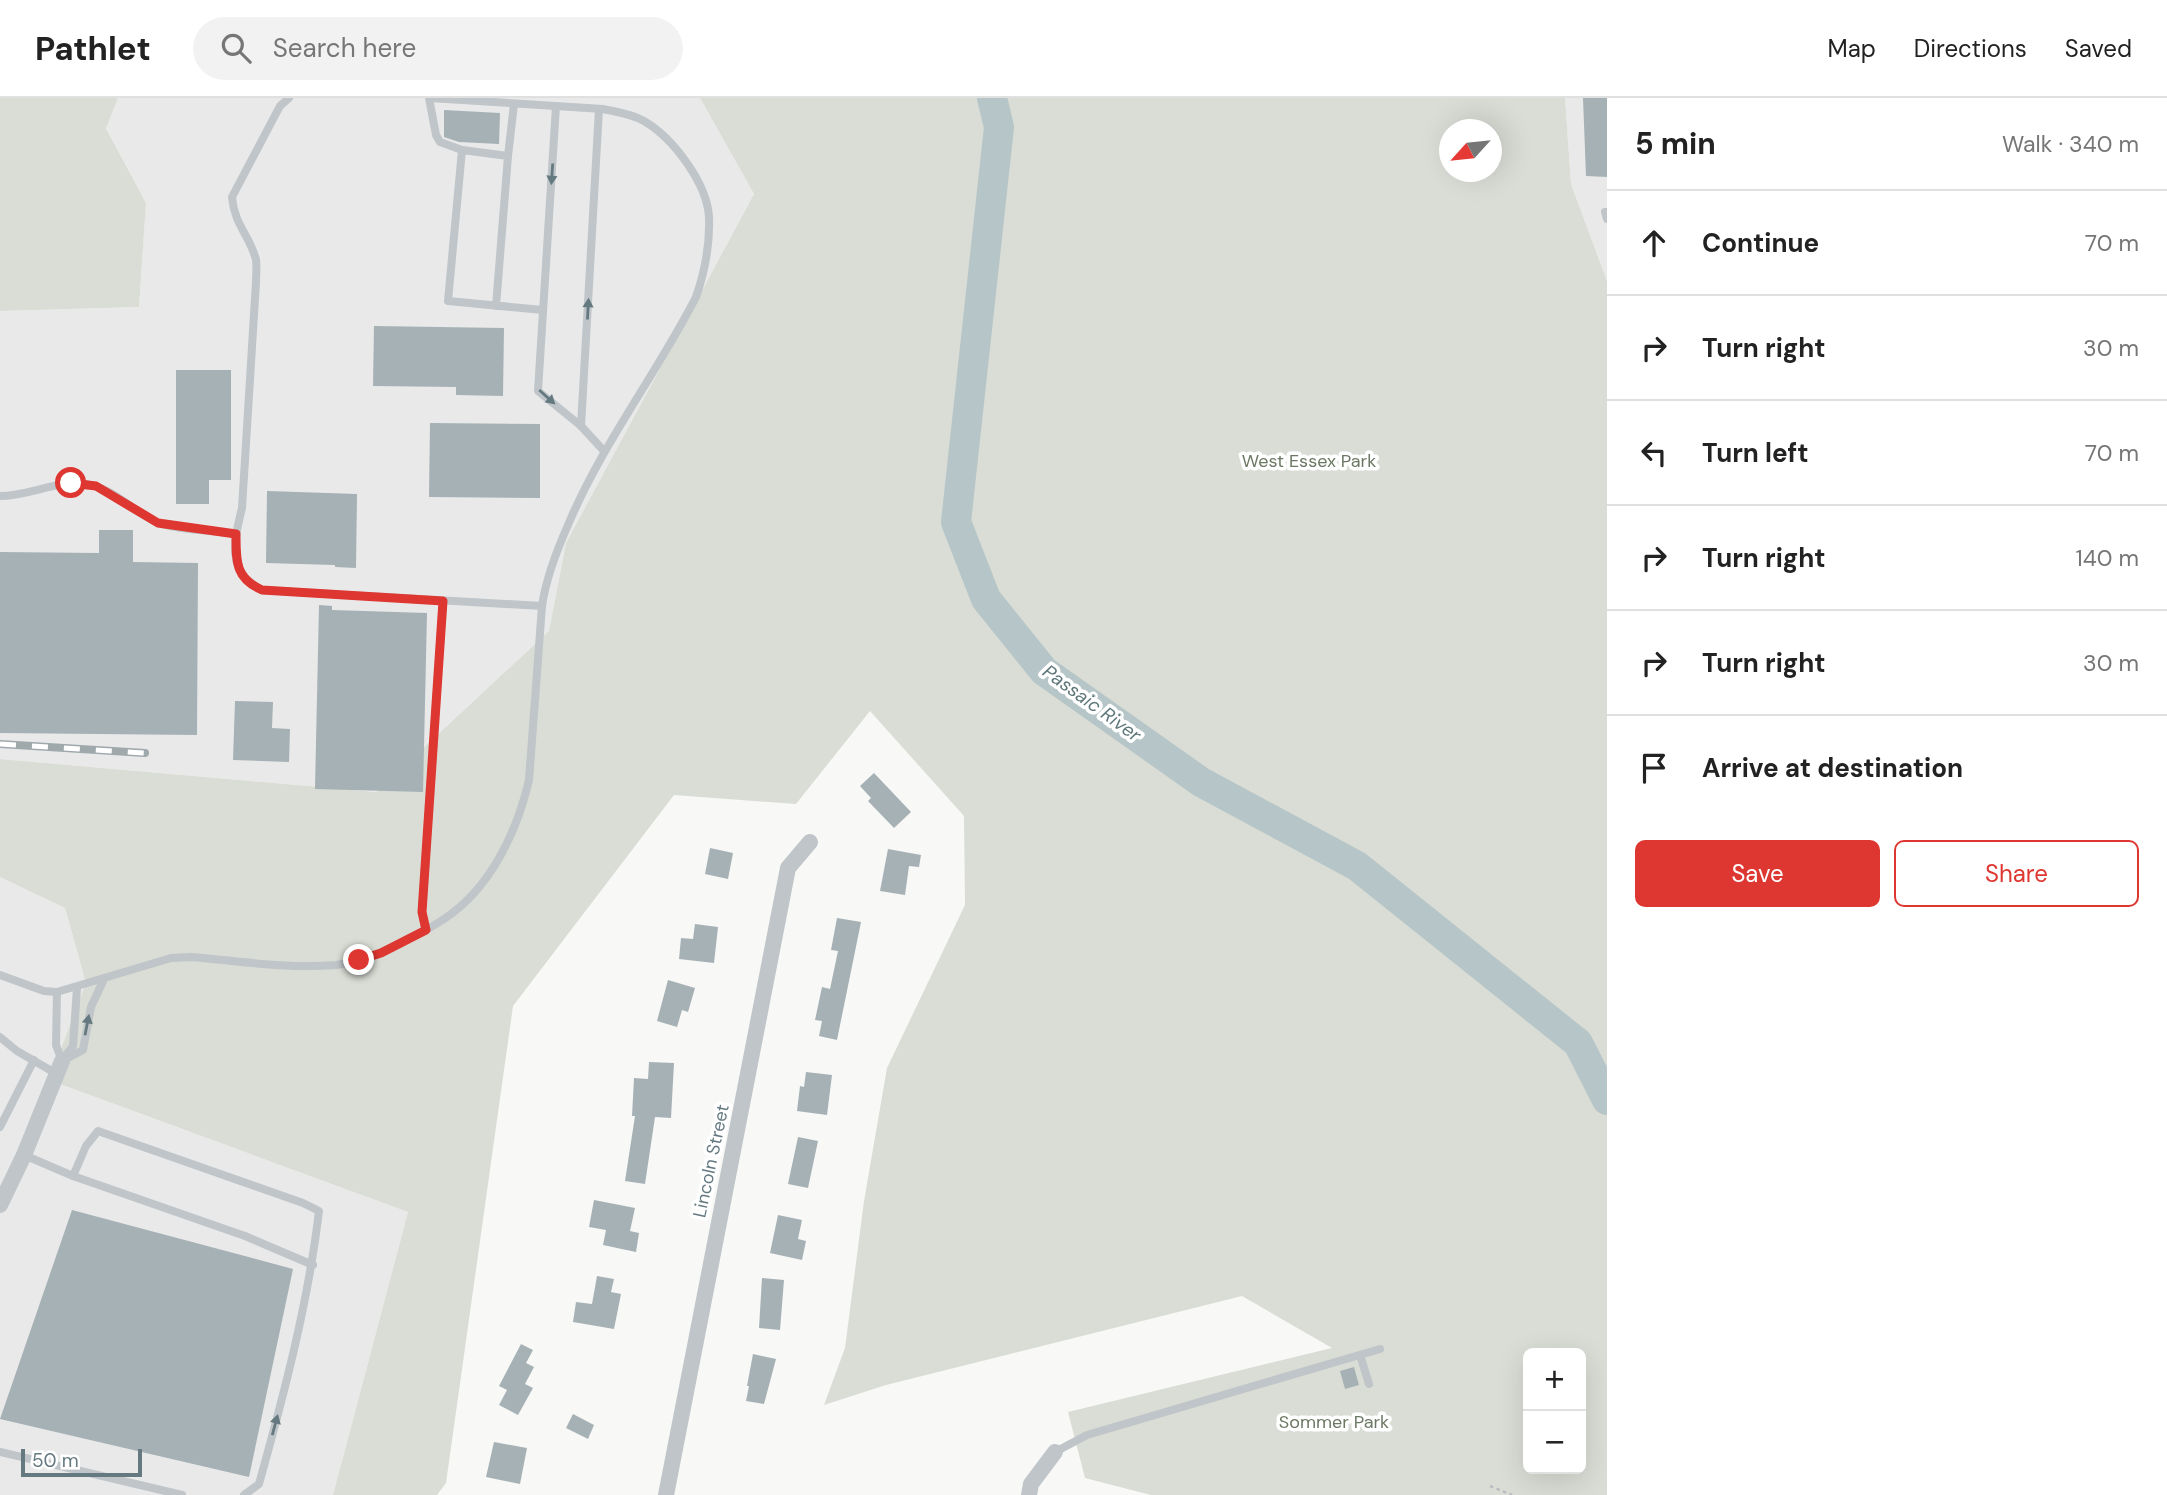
<!DOCTYPE html>
<meta charset="utf-8">
<style>
:root{--surface:#fff;--page:#f2f2f2;--text:#222;--muted:#767676;--line:#e0e0e0;--accent:#de3630}
body{margin:0;font-family:"DM Sans",sans-serif;background:var(--page);color:var(--text)}
.controls{position:absolute;right:21px;bottom:21px;display:grid;overflow:hidden;border-radius:10px;box-shadow:0 7px 28px #0002}
.controls button{width:63px;height:63px;display:grid;place-items:center;padding:0;border:0;border-bottom:2px solid var(--line);background:var(--surface);color:var(--text);font:35px sans-serif}
.compass{position:absolute;left:1439px;top:21px;width:63px;height:63px;border-radius:50%;background:var(--surface);box-shadow:0 7px 28px #0002;rotate:243deg}
.scale{position:absolute;left:21px;bottom:18px;width:121px;box-sizing:border-box;padding-left:7px;border:4px solid #647980;border-top:0;font-size:19px;line-height:24px;white-space:nowrap;color:#647980;-webkit-text-stroke:5px #fff;paint-order:stroke}
.stop{position:absolute;width:21px;height:21px;margin:-16px;border:5px solid #de3630;border-radius:50%;background:#fff}
.stop.end{background:#de3630;border-color:#fff;box-shadow:0 2px 7px #0008}
.list{margin:0;padding:0;list-style:none}
h2{display:flex;justify-content:space-between;align-items:center;height:91px;margin:0;padding:0 28px;font-size:30px}
h2 small{font-size:23px;font-weight:400;color:var(--muted)}
.list li{display:grid;grid-template-columns:46px 1fr auto;gap:21px;align-items:center;box-sizing:border-box;height:105px;padding:0 28px;border-top:2px solid var(--line)}
.list b{display:block;font-size:26px;white-space:nowrap}
.list em{font-size:23px;font-style:normal;color:var(--muted)}
.actions{display:flex;gap:14px;padding:21px 28px}
.actions a{flex:1;padding:16px 0;border:2px solid var(--accent);border-radius:10px;text-align:center;font-size:24px;color:var(--accent)}
.actions .main{background:var(--accent);color:#fff}
.icon{flex:none;width:38px;height:38px;fill:none;stroke:currentColor;stroke-width:2;stroke-linecap:round;stroke-linejoin:round}
.map{position:relative;flex:none;width:1607px;height:1397px;overflow:hidden}
header{display:flex;align-items:center;gap:42px;box-sizing:border-box;height:98px;padding:0 35px;background:var(--surface);border-bottom:2px solid var(--line)}
header strong{font-size:33px}
nav{display:flex;gap:38px;margin-inline-start:auto;font-size:24px}
.search{width:490px;height:63px;background:var(--page);display:flex;align-items:center;gap:18px;box-sizing:border-box;padding:0 24px;border-radius:38px;color:var(--muted);font-size:26px}
main{display:flex}
aside{flex:1;background:var(--surface)}
.map>svg:first-child{display:block}
.built{fill:#e9e9e9}
.green{fill:#d9ddd5;fill-rule:evenodd}
.lines{fill:none;stroke-linecap:round;stroke-linejoin:round}
.river{stroke:#b6c5c7;stroke-width:30}
.building{fill:#a6b1b5}
.path{stroke:#babec0;stroke-width:2.5;stroke-dasharray:3.5 3.5;stroke-linecap:butt}
.lane{stroke:#bfc5c8;stroke-width:8}
.street{stroke:#bfc5c8;stroke-width:16}
.rail-casing{stroke:#9fa9ac;stroke-width:8}
.rail{stroke:#fff;stroke-width:5;stroke-dasharray:16;stroke-linecap:butt}
.oneway{fill:#647980}
.route{stroke:#de3630;stroke-width:9}
.labels{text-anchor:middle;dominant-baseline:central;stroke-width:7;stroke-linejoin:round;paint-order:stroke}
.park-label{font-size:18px;fill:#6b7863;stroke:#fff}
.street-label{font-size:18px;fill:#647980;stroke:#fff}
.water-label{font-size:19px;font-style:italic;fill:#5f787a;stroke:#fff}
</style>
<header>
<strong>Pathlet</strong>
<div class="search"><svg class="icon" aria-label="search" viewBox="0 0 24 24"><circle cx="10" cy="10" r="6"/><path d="M15 15l6 6"/></svg>Search here</div>
<nav><a>Map</a><a>Directions</a><a>Saved</a></nav>
</header>
<main>
<div class="map">
<svg width="1607" height="1397" viewBox="0 0 1607 1397">
<rect width="100%" height="100%" fill="#f8f8f6"/>
<g class="built">
<path d="M118 0H700L754 96 566 445 549 533 376 694 0 661V213L139 209 146 105 106 29Z"/>
<path d="M1565 0H1607V183L1571 86Z"/>
<path d="M0 779 65 810 86 885 49 982 408 1114 333 1397H0Z"/>
</g>
<g class="green">
<path d="M0 0H118L106 30 146 105 139 209 0 213Z"/>
<path d="M700 0H1565L1571 86 1607 183V1397H1151L1085 1380 1068 1314 1332 1250 1242 1198 886 1287 824 1307 845 1250 864 1103 887 970 965 807 964 718 870 613 796 706 674 697 513 908 446 1385 437 1397H333L408 1114 49 982 86 885 65 810 0 779V661L376 694 549 533 566 445 754 96ZM1450 32H1492V74H1450ZM1528 1255H1581V1371H1528Z"/>
</g>
<g class="lines">
<path class="river" d="M992 0 999 29 956 424 986 501 1044 573 1201 684 1357 768 1578 945 1607 1002"/>
</g>
<g class="building">
<path d="M1583 0H1607V79L1586 78Z"/>
<path d="M444 12 500 15 499 46 459 44 444 39Z"/>
<path d="M374 228 504 230 503 298 456 297V289L373 288Z"/>
<path d="M176 272H231V382H209V406H176Z"/>
<path d="M430 325 540 326V400L429 399Z"/>
<path d="M267 393 357 396 356 470 335 469V467L266 465Z"/>
<path d="M99 432H133V464L198 465 197 637 0 635V454L99 455Z"/>
<path d="M319 507 332 508V512L427 515 423 694 315 691Z"/>
<path d="M235 603 273 604 272 630 290 631 289 664 233 662Z"/>
<path d="M874 675 911 714 894 730 868 703 871 700 860 688Z"/>
<path d="M710 750 733 755 728 781 705 776Z"/>
<path d="M888 751 921 757 919 769 909 768 905 797 880 793Z"/>
<path d="M837 820 861 824 837 942 819 938 822 923 815 922 822 889 830 891 838 853 831 852Z"/>
<path d="M695 826 718 829 714 865 679 861 681 840 693 841Z"/>
<path d="M668 882 695 890 688 914 682 912 677 929 657 923Z"/>
<path d="M649 964 674 965 671 1020 655 1019 645 1086 625 1083 635 1018H632L634 980 648 981Z"/>
<path d="M806 974 832 977 827 1017 797 1013 800 988 804 989Z"/>
<path d="M798 1039 818 1043 808 1090 788 1086Z"/>
<path d="M594 1102 635 1110 630 1133 639 1135 636 1154 603 1147 606 1132 589 1129Z"/>
<path d="M72 1112 293 1171 249 1379 0 1321Z"/>
<path d="M778 1117 802 1122 798 1141 806 1143 802 1162 770 1155Z"/>
<path d="M597 1178 614 1181 611 1194 621 1196 614 1231 573 1224 576 1204 592 1206Z"/>
<path d="M762 1180 784 1182 780 1232 759 1230Z"/>
<path d="M521 1246 533 1252 526 1265 534 1269 525 1286 533 1290 518 1317 499 1307 507 1292 499 1288Z"/>
<path d="M753 1256 776 1261 764 1306 746 1303 749 1288H747Z"/>
<path d="M1354 1269 1359 1287 1345 1291 1340 1273Z"/>
<path d="M573 1316 594 1327 588 1341 566 1330Z"/>
<path d="M494 1344 527 1350 520 1386 486 1379Z"/>
</g>
<g class="lines">
<path class="path" d="M1490 1388 1512 1397"/>
<g class="lane">
<path d="M289 0 280 8 232 99C234 127 251 139 256 162 257 169 256 177 256 184L242 410C234 442 226 476 262 492L542 508"/>
<path d="M429 0 436 37 440 44 462 52"/>
<path d="M556 8 538 293 581 328 604 353"/>
<path d="M508 58 514 6"/>
<path d="M1607 114H1605L1607 121"/>
<path d="M496 208 508 58 462 52 448 203 543 212"/>
<path d="M581 328 599 11"/>
<path d="M0 398C33 398 62 378 95 388 117 395 136 414 156 424 170 431 217 433 236 436"/>
<path d="M426 832 422 814 443 503"/>
<path d="M0 877 44 893 57 894 171 860 191 859C238 863 288 871 336 867 361 864 384 854 406 842 419 836 432 829 444 821 490 791 517 734 529 682L542 508C546 480 556 454 568 427 602 346 656 277 696 199 705 173 710 146 709 119 707 85 673 40 644 23 632 16 617 14 603 11L430 0"/>
<path d="M57 894 56 947 62 963"/>
<path d="M0 939 17 953 57 976"/>
<path d="M63 961 73 948 77 890"/>
<path d="M62 963 83 952 91 909 104 881"/>
<path d="M0 1029 34 962"/>
<path d="M24 1057 73 1078 86 1048 98 1033 303 1105 319 1113C308 1206 284 1296 259 1386L244 1397"/>
<path d="M73 1078 245 1138 313 1167"/>
<path d="M1360 1257 1369 1286"/>
<path d="M0 1354 182 1397"/>
<path d="M1055 1354 1087 1337 1380 1251"/>
</g>
<g class="street">
<path d="M0 1107 24 1057 62 963"/>
<path d="M666 1397 788 770 810 744"/>
<path d="M1029 1397 1031 1386 1055 1354"/>
</g>
<defs>
<path id="rail" d="M0 646 145 655"/>
</defs>
<use href="#rail" class="rail-casing"/>
<use href="#rail" class="rail"/>
</g>
<defs><path id="oneway-solid" d="M-6-.8H1V-3.2L6.5 0L1 3.2V.8H-6Z" transform="scale(1.75)"/></defs>
<g class="oneway">
<use href="#oneway-solid" transform="translate(552 76) rotate(94)"/>
<use href="#oneway-solid" transform="translate(588 211) rotate(-87)"/>
<use href="#oneway-solid" transform="translate(547 299) rotate(42)"/>
<use href="#oneway-solid" transform="translate(87 927) rotate(-79)"/>
<use href="#oneway-solid" transform="translate(275 1327) rotate(-75)"/>
</g>
<g class="lines">
<path class="route" d="M71 385 96 388 158 425 236 436C236 463 235 480 262 492L443 503 422 814 426 832 381 855 359 862"/>
</g>
<g class="labels">
<g class="park-label">
<text x="1309" y="363">West Essex Park</text>
<text x="1334" y="1324">Sommer Park</text>
</g>
<g class="street-label">
<text transform="translate(711 1063) rotate(-78)">Lincoln Street</text>
</g>
<g class="water-label">
<text transform="translate(1092 605) rotate(36)">Passaic River</text>
</g>
</g>
</svg>
<div class="controls">
<button>+</button>
<button>−</button>
</div>
<svg class="compass" viewBox="-18 -18 36 36"><path d="M0-13l5 13h-10z" fill="#e53935"/><path d="M0 13l5-13h-10z" fill="#767676"/></svg>
<div class="scale">50 m</div>
<div class="stop" style="left:71px;top:385px"></div>
<div class="stop end" style="left:359px;top:862px"></div>
</div>
<aside>
<h2>5 min<small>Walk · 340 m</small></h2>
<ul class="list">
<li><svg class="icon" aria-label="ahead" viewBox="0 0 24 24"><path d="M12 20V5M6 11l6-6 6 6"/></svg><div><b>Continue</b></div><em>70 m</em></li>
<li><svg class="icon" aria-label="right" viewBox="0 0 24 24"><path d="M7 20v-9h11M14 6l5 5-5 5"/></svg><div><b>Turn right</b></div><em>30 m</em></li>
<li><svg class="icon" aria-label="left" viewBox="0 0 24 24"><path d="M17 20v-9H6M10 6l-5 5 5 5"/></svg><div><b>Turn left</b></div><em>70 m</em></li>
<li><svg class="icon" aria-label="right" viewBox="0 0 24 24"><path d="M7 20v-9h11M14 6l5 5-5 5"/></svg><div><b>Turn right</b></div><em>140 m</em></li>
<li><svg class="icon" aria-label="right" viewBox="0 0 24 24"><path d="M7 20v-9h11M14 6l5 5-5 5"/></svg><div><b>Turn right</b></div><em>30 m</em></li>
<li><svg class="icon" aria-label="arrive" viewBox="0 0 24 24"><path d="M6 21V4h12l-3 4 3 4H6"/></svg><div><b>Arrive at destination</b></div></li>
</ul>
<div class="actions"><a class="main">Save</a><a>Share</a></div>
</aside>
</main>
